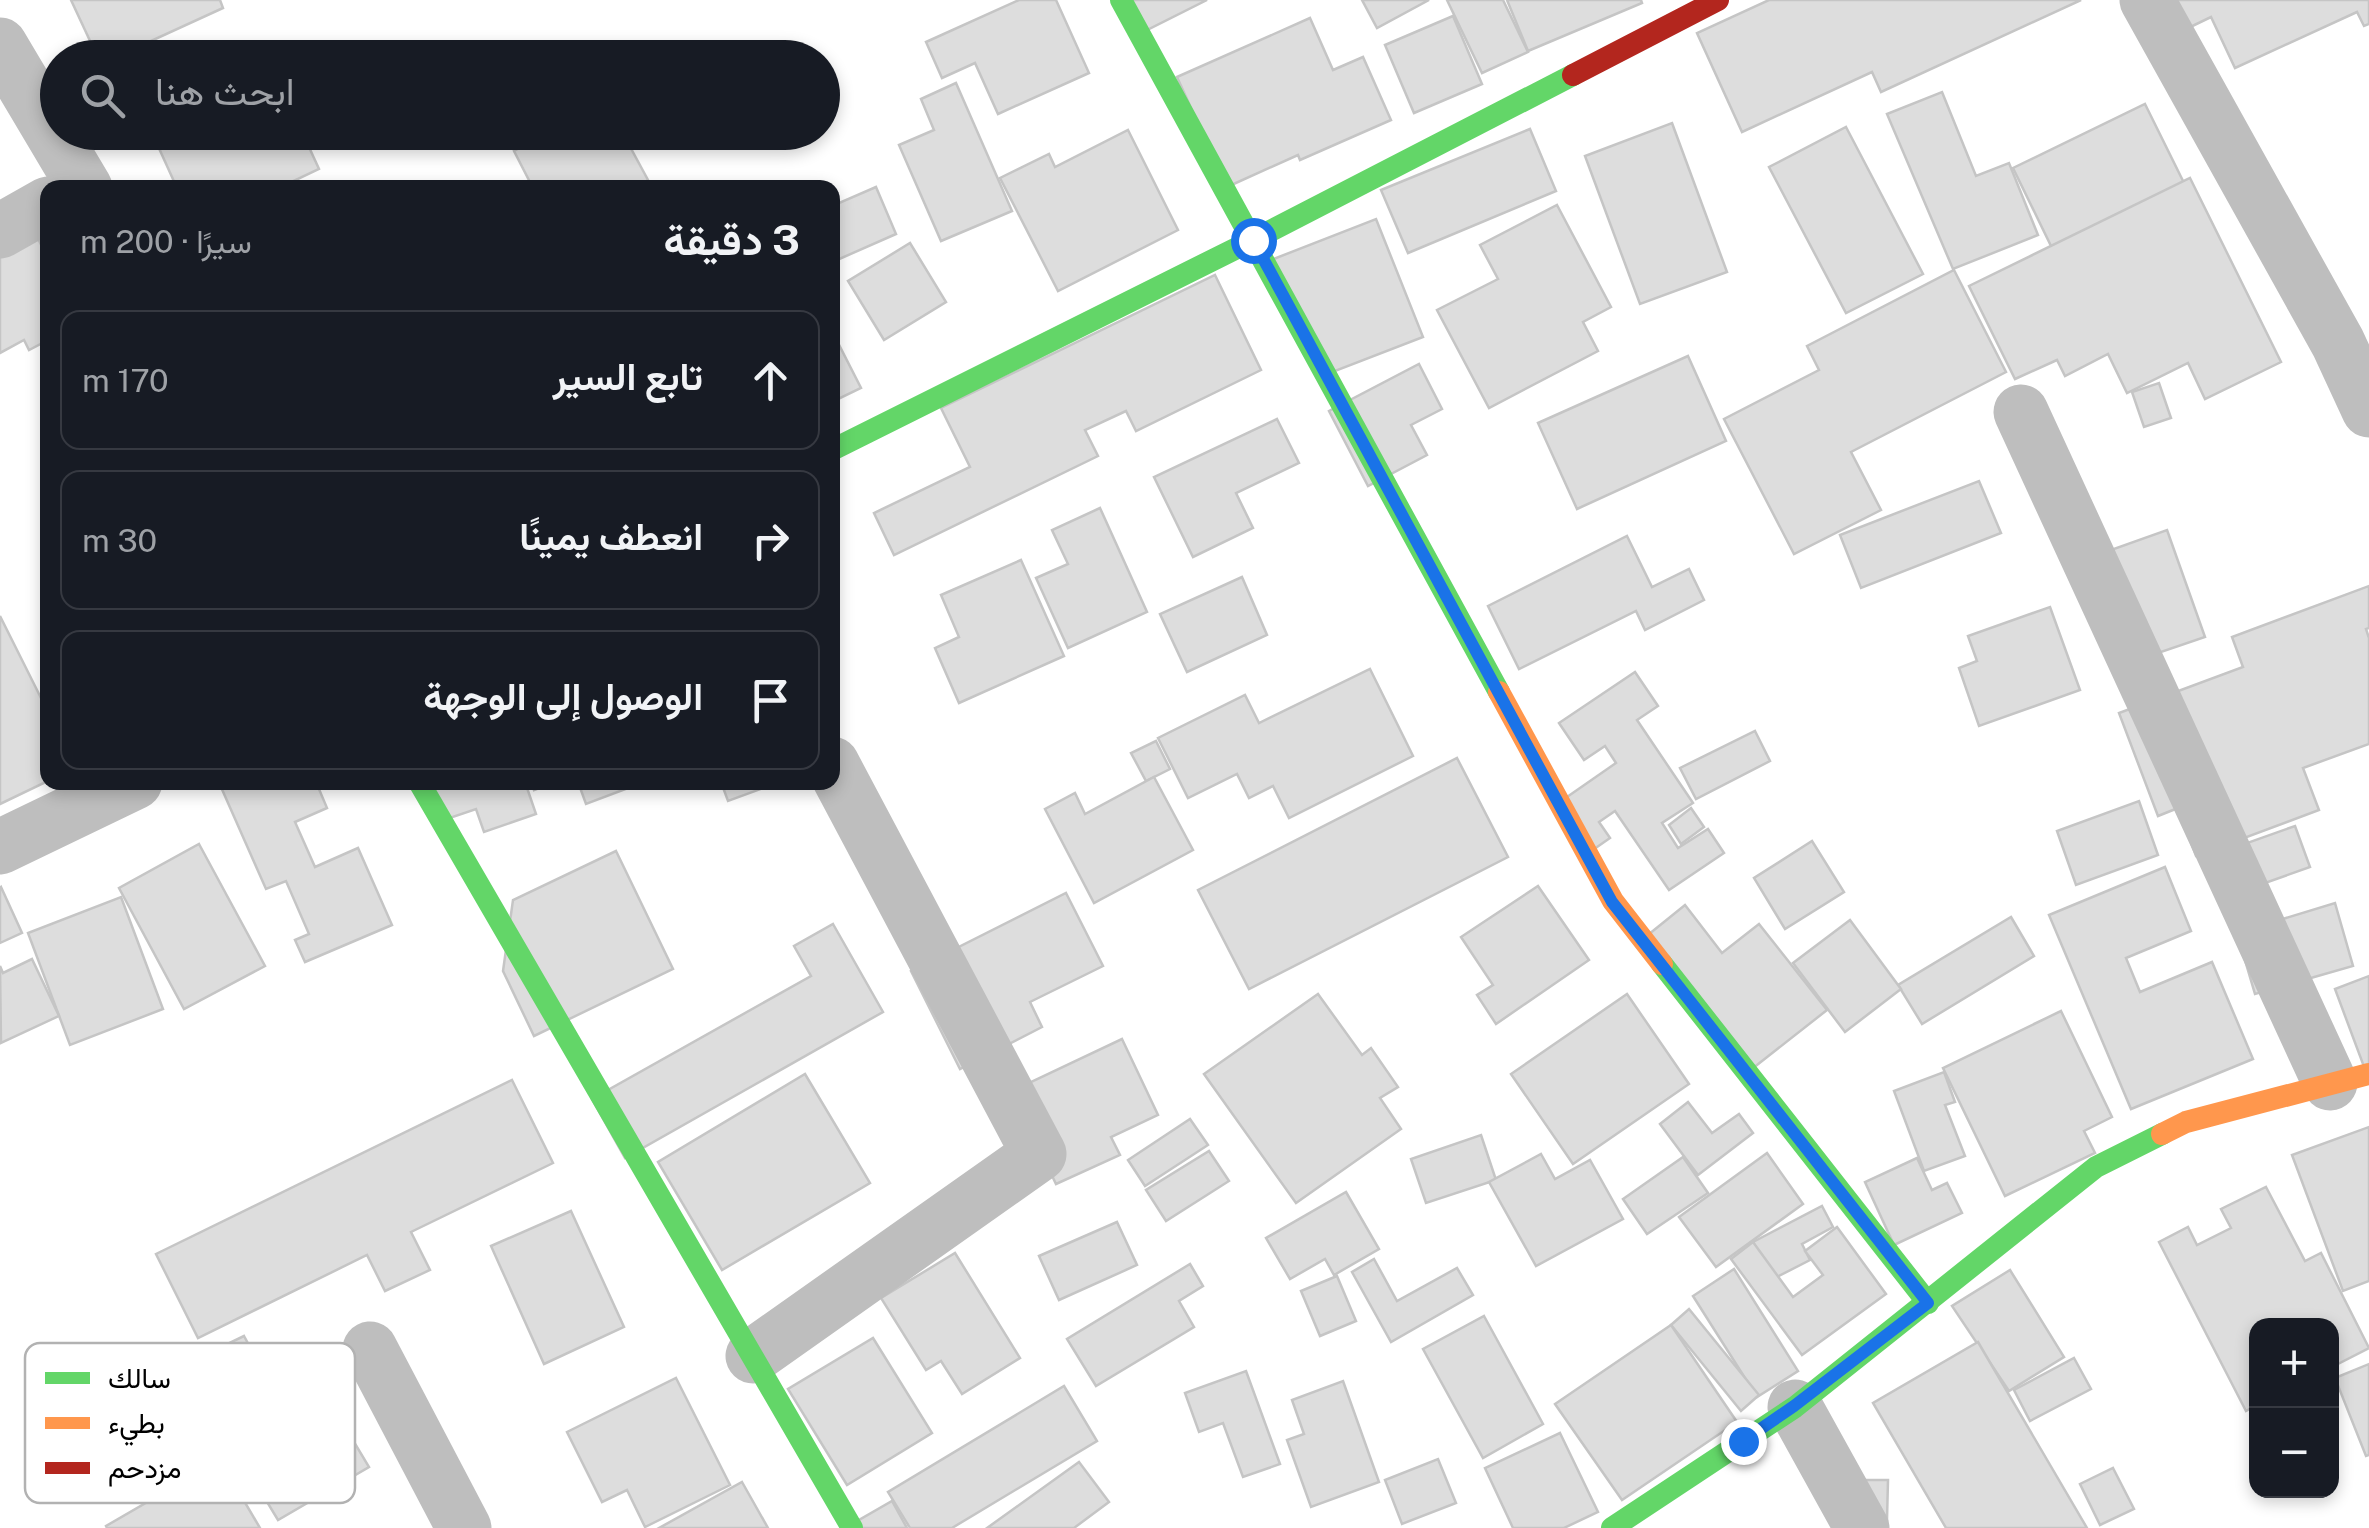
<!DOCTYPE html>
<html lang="ar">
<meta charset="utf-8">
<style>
:root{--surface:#171b24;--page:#20242c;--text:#f1f3f6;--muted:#9ea1a6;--line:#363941}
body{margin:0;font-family:"Public Sans",Vazirmatn,sans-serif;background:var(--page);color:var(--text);direction:rtl}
.controls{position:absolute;right:30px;bottom:30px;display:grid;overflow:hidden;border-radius:20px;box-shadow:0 5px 15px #0003}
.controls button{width:90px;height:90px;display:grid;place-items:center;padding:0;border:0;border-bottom:2px solid var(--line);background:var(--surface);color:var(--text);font:50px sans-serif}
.stop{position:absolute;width:30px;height:30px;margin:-22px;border:8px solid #1a73e8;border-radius:50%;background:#fff}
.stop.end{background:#1a73e8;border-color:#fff;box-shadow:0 2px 10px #0008}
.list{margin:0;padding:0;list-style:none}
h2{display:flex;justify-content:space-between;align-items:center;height:130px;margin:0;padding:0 40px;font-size:42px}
h2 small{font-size:32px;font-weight:400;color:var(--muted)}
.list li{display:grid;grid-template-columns:65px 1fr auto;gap:30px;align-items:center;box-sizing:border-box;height:140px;margin:0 20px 20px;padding:0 20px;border:2px solid var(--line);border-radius:20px}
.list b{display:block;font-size:38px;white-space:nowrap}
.list em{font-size:32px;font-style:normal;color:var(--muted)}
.icon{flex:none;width:55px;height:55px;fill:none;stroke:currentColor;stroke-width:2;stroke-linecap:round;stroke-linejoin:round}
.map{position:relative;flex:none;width:2369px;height:1528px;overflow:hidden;direction:ltr}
.search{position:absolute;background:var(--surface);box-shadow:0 5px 15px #0003;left:40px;top:40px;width:800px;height:110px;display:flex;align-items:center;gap:25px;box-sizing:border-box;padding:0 35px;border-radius:55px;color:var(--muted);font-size:38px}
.panel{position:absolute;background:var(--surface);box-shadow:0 5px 15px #0003;left:40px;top:180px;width:800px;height:610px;border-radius:20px;direction:rtl}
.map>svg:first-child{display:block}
.building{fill:#ddd;stroke:#c5c5c5;stroke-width:2.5}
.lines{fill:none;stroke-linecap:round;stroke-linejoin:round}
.street{stroke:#bebebe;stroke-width:55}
.fast{stroke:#63d668;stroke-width:22}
.slow{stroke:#ff974d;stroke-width:22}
.jam{stroke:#b3261e;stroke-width:22}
.route{stroke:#1a73e8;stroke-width:12}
.key{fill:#fff;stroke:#b2b2b2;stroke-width:2.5}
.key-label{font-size:28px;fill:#000}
</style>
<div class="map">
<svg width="2369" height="1528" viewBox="0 0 2369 1528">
<rect width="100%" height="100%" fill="#fff"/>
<g class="building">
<path d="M71 0H220L223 8 114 58H98Z"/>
<path d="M1019 0H1056L1089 73 998 114 975 63 942 78 926 42Z"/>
<path d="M1122 0H1207L1139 34Z"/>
<path d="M1362 0H1429L1377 28Z"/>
<path d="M1447 0H1503L1528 52 1482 73Z"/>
<path d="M1507 0H1641L1642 3 1528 51Z"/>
<path d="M1769 0H2081L1881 92 1872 72 1742 132 1697 33Z"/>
<path d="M2177 0H2369V24L2364 26 2357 12 2235 68 2211 17 2180 32Z"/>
<path d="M1453 16 1482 84 1414 113 1385 45Z"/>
<path d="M1310 18 1333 70 1363 57 1391 120 1300 160 1298 155 1227 187 1177 77Z"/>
<path d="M956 83 1012 211 941 241 899 145 934 130 921 99Z"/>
<path d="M1942 92 1976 176 2009 163 2038 235 1953 269 1887 114Z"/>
<path d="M2145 104 2184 183 2052 248 2013 168Z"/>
<path d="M1672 123 1727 272 1640 304 1585 156Z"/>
<path d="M1846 127 1923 274 1846 313 1769 167Z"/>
<path d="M1530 129 1556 191 1408 253 1381 190Z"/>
<path d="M1128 130 1178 230 1058 291 1000 178 1049 154 1055 167Z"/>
<path d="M187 132H302L319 169 279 188H177L158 146Z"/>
<path d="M549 132H622L648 180 634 188H533L514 151Z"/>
<path d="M2190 178 2281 362 2205 399 2188 363 2127 393 2108 354 2065 376 2057 360 2015 379 1969 286Z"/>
<path d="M876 187 896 234 837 260 832 248V206Z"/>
<path d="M1557 205 1611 307 1583 322 1598 351 1489 408 1437 310 1498 279 1480 245Z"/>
<path d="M1376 219 1423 337 1317 378 1271 260Z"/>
<path d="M36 235 48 258V340L29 350 24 340 0 353V253Z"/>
<path d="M910 243 946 302 884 340 848 281Z"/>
<path d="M1954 270 2006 372 1851 452 1881 510 1794 554 1724 419 1819 370 1807 346Z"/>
<path d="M1215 275 1261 370 1136 431 1126 411 1085 430 1098 456 894 555 874 513 970 467 941 408Z"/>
<path d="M832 331 861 388 832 402Z"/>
<path d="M1688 356 1726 441 1577 509 1538 423Z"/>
<path d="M1419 364 1442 409 1411 425 1427 455 1368 486 1329 411Z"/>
<path d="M2159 383 2171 418 2144 427 2132 392Z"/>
<path d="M1277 419 1299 463 1236 493 1253 528 1193 557 1154 477Z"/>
<path d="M1979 481 2001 533 1861 588 1840 535Z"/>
<path d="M1100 508 1147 612 1068 648 1036 578 1068 564 1052 530Z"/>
<path d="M2167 530 2205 637 2117 667 2080 561Z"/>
<path d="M1627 536 1652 587 1689 569 1704 600 1645 630 1636 611 1519 669 1488 606Z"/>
<path d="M1021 560 1064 656 959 703 935 648 959 637 941 595Z"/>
<path d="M1242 577 1267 635 1187 672 1160 614Z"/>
<path d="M2369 586V628L2366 629 2369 638V744L2303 768 2319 810 2196 856 2178 808 2158 816 2119 713 2243 667 2232 637Z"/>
<path d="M2050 607 2080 690 1979 726 1959 668 1977 661 1968 636Z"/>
<path d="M0 616 48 712V781L0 804Z"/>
<path d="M1370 669 1413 756 1289 818 1273 786 1249 798 1237 774 1188 798 1158 738 1245 695 1259 723Z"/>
<path d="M1635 672 1658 706 1637 720 1693 803 1662 823 1678 848 1708 829 1724 853 1669 890 1615 811 1599 822 1610 838 1587 854 1554 806 1616 763 1605 746 1584 760 1559 723Z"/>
<path d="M1755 731 1770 761 1696 799 1680 768Z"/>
<path d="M1156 741 1170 769 1146 781 1131 753Z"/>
<path d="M1457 758 1508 857 1249 989 1198 890Z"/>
<path d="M1154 777 1193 850 1094 903 1045 809 1075 793 1085 814Z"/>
<path d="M231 782H316L327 808 295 822 315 867 358 848 392 925 305 962 295 940 309 934 286 881 266 889 221 787Z"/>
<path d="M423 782H525L536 814 484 832 476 809 438 822Z"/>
<path d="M532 782H556L534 790Z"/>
<path d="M578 782H644L586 804Z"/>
<path d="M721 782H764L766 787 728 801Z"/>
<path d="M2139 801 2158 855 2076 885 2057 831Z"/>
<path d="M1691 808 1704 827 1681 844 1669 825Z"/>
<path d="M2295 826 2310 867 2220 899 2205 858Z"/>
<path d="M1812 841 1844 892 1785 929 1754 878Z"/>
<path d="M199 844 265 966 184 1009 119 888Z"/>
<path d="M616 851 673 969 534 1036 503 971 513 900Z"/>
<path d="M2165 867 2191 931 2126 958 2140 992 2212 962 2253 1059 2131 1109 2049 915Z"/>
<path d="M1538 886 1589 960 1496 1024 1477 995 1493 985 1461 937Z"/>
<path d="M1 887 22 933 0 943V888Z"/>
<path d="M1066 893 1103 966 1030 1002 1042 1027 960 1069 911 971Z"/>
<path d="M121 897 163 1009 70 1045 28 933Z"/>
<path d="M2335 903 2353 966 2255 994 2237 933Z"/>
<path d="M1685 905 1722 953 1759 924 1827 1010 1743 1076 1638 943Z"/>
<path d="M2011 917 2034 956 1922 1024 1898 985Z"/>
<path d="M1850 920 1901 989 1845 1032 1793 963Z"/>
<path d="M833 924 883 1012 625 1158 592 1099 811 976 794 946Z"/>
<path d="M32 959 59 1016 1 1043 0 966 3 973Z"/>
<path d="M2369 976V1080L2335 989Z"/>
<path d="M1318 994 1362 1055 1371 1048 1398 1087 1380 1098 1401 1129 1296 1203 1204 1074Z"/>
<path d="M1627 994 1689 1084 1573 1164 1511 1074Z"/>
<path d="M2061 1011 2112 1117 2084 1131 2095 1153 2005 1196 1943 1068Z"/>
<path d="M1122 1039 1158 1115 1111 1137 1120 1155 1056 1184 1012 1091Z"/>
<path d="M1944 1072 1955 1102 1945 1105 1965 1156 1924 1171 1894 1091Z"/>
<path d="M805 1074 870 1183 722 1270 658 1162Z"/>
<path d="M512 1080 553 1163 411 1232 430 1270 385 1291 367 1255 198 1338 156 1254Z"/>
<path d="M1688 1102 1712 1133 1739 1114 1753 1133 1698 1175 1660 1124Z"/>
<path d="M1190 1119 1208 1145 1145 1186 1128 1160Z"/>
<path d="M2369 1127V1281L2343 1291 2292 1155Z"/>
<path d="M1481 1135 1496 1180 1426 1203 1411 1159Z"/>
<path d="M1209 1151 1229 1181 1166 1221 1146 1190Z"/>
<path d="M1767 1153 1803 1204 1716 1267 1679 1217Z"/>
<path d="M1541 1154 1555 1179 1590 1160 1623 1219 1536 1266 1489 1182Z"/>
<path d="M1683 1157 1708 1193 1647 1234 1623 1199Z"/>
<path d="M1917 1158 1932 1190 1947 1183 1962 1213 1894 1245 1865 1182Z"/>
<path d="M2266 1187 2305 1261 2321 1253 2369 1348 2332 1367V1326H2256V1405L2246 1411 2159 1242 2188 1227 2197 1245 2231 1228 2221 1209Z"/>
<path d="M1346 1192 1379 1249 1334 1275 1325 1259 1290 1279 1266 1238Z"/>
<path d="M1822 1206 1833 1227 1802 1244 1810 1260 1773 1279 1753 1242Z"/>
<path d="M571 1211 624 1327 544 1364 491 1246Z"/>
<path d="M1117 1222 1137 1265 1059 1300 1039 1256Z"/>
<path d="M1837 1227 1886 1294 1802 1355 1731 1259 1753 1242 1793 1297 1823 1275 1805 1251Z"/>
<path d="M955 1253 1020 1358 962 1394 941 1361 926 1370 881 1298Z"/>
<path d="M1374 1259 1397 1301 1457 1268 1473 1295 1391 1342 1352 1272Z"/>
<path d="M1190 1264 1203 1286 1179 1301 1194 1327 1096 1386 1067 1339Z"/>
<path d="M1734 1269 1798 1371 1757 1397 1693 1296Z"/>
<path d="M2010 1270 2064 1357 2009 1391 1952 1306Z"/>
<path d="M1337 1276 1356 1321 1320 1336 1301 1291Z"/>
<path d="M1689 1309 1759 1395 1741 1411 1671 1325Z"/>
<path d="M1484 1316 1543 1424 1483 1458 1423 1349Z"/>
<path d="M1671 1325 1737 1422 1622 1500 1555 1404Z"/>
<path d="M244 1336 257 1360 237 1371 223 1346Z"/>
<path d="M873 1338 932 1433 847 1485 788 1389Z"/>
<path d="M1978 1342 2087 1528H1946L1873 1403Z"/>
<path d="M2074 1358 2091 1389 2030 1421 2014 1390Z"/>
<path d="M2369 1364V1455L2366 1456 2335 1378Z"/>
<path d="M1246 1371 1280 1464 1243 1477 1223 1423 1199 1432 1185 1393Z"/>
<path d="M676 1378 730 1485 645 1527 627 1490 602 1502 567 1432Z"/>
<path d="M1343 1381 1379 1482 1311 1507 1287 1440 1304 1434 1292 1400Z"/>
<path d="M320 1385 369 1467 278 1520 229 1439Z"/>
<path d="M1064 1386 1097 1441 952 1528H910L888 1492Z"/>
<path d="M1560 1433 1598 1512 1564 1528H1513L1485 1468Z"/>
<path d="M1438 1459 1456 1503 1402 1524 1385 1480Z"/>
<path d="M220 1460 260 1528H107L106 1526Z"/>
<path d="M1079 1462 1109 1502 1074 1528H987Z"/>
<path d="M2113 1468 2134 1509 2100 1525 2080 1484Z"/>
<path d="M1847 1480H1888L1887 1520Z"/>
<path d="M742 1482 768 1528H659Z"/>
<path d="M892 1501 907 1528H845Z"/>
</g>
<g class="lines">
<g class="street">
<path d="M2147 0 2338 343 2369 410"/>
<path d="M0 45 85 188"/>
<path d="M0 231 48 204"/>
<path d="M2021 412 2330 1083"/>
<path d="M0 847 135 782"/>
<path d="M370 1349 464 1528"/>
<path d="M753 1356 1039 1154 832 764"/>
<path d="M1795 1407 1862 1528"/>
</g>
<g class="fast">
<path d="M1121 0 1499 692"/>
<path d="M832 450 1253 240 1573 75"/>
<path d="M419 782 852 1528"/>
<path d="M1662 964 1928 1303"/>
<path d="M1612 1528 1795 1407 2096 1167 2162 1134"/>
</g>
<g class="slow">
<path d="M1499 692 1613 901 1662 964"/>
<path d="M2162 1134 2186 1122 2369 1074"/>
</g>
<path class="jam" d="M1573 75 1718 0"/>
</g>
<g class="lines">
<path class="route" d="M1253 240 1612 902 1928 1303 1794 1406 1743 1441"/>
</g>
<rect x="25" y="1343" width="330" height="160" rx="15" class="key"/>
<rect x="45" y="1372" width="45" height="12" fill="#63d668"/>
<rect x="45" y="1417" width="45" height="12" fill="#ff974d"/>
<rect x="45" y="1462" width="45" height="12" fill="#b3261e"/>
<g class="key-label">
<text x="108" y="1388">سالك</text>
<text x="108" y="1433">بطيء</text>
<text x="108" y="1478">مزدحم</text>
</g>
</svg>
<div class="controls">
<button>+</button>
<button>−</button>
</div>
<div class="stop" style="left:1253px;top:240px"></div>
<div class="stop end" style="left:1743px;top:1441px"></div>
<div class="search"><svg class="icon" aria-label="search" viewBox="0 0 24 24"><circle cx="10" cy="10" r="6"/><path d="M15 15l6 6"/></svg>ابحث هنا</div>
<section class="panel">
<h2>3 دقيقة<small>سيرًا · 200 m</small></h2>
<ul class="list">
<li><svg class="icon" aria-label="ahead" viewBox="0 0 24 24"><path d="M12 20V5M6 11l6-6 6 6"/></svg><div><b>تابع السير</b></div><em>170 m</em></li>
<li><svg class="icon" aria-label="right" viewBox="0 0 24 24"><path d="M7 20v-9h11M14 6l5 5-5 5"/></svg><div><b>انعطف يمينًا</b></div><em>30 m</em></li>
<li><svg class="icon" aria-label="arrive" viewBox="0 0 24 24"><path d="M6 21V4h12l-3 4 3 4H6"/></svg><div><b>الوصول إلى الوجهة</b></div></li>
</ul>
</section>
</div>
